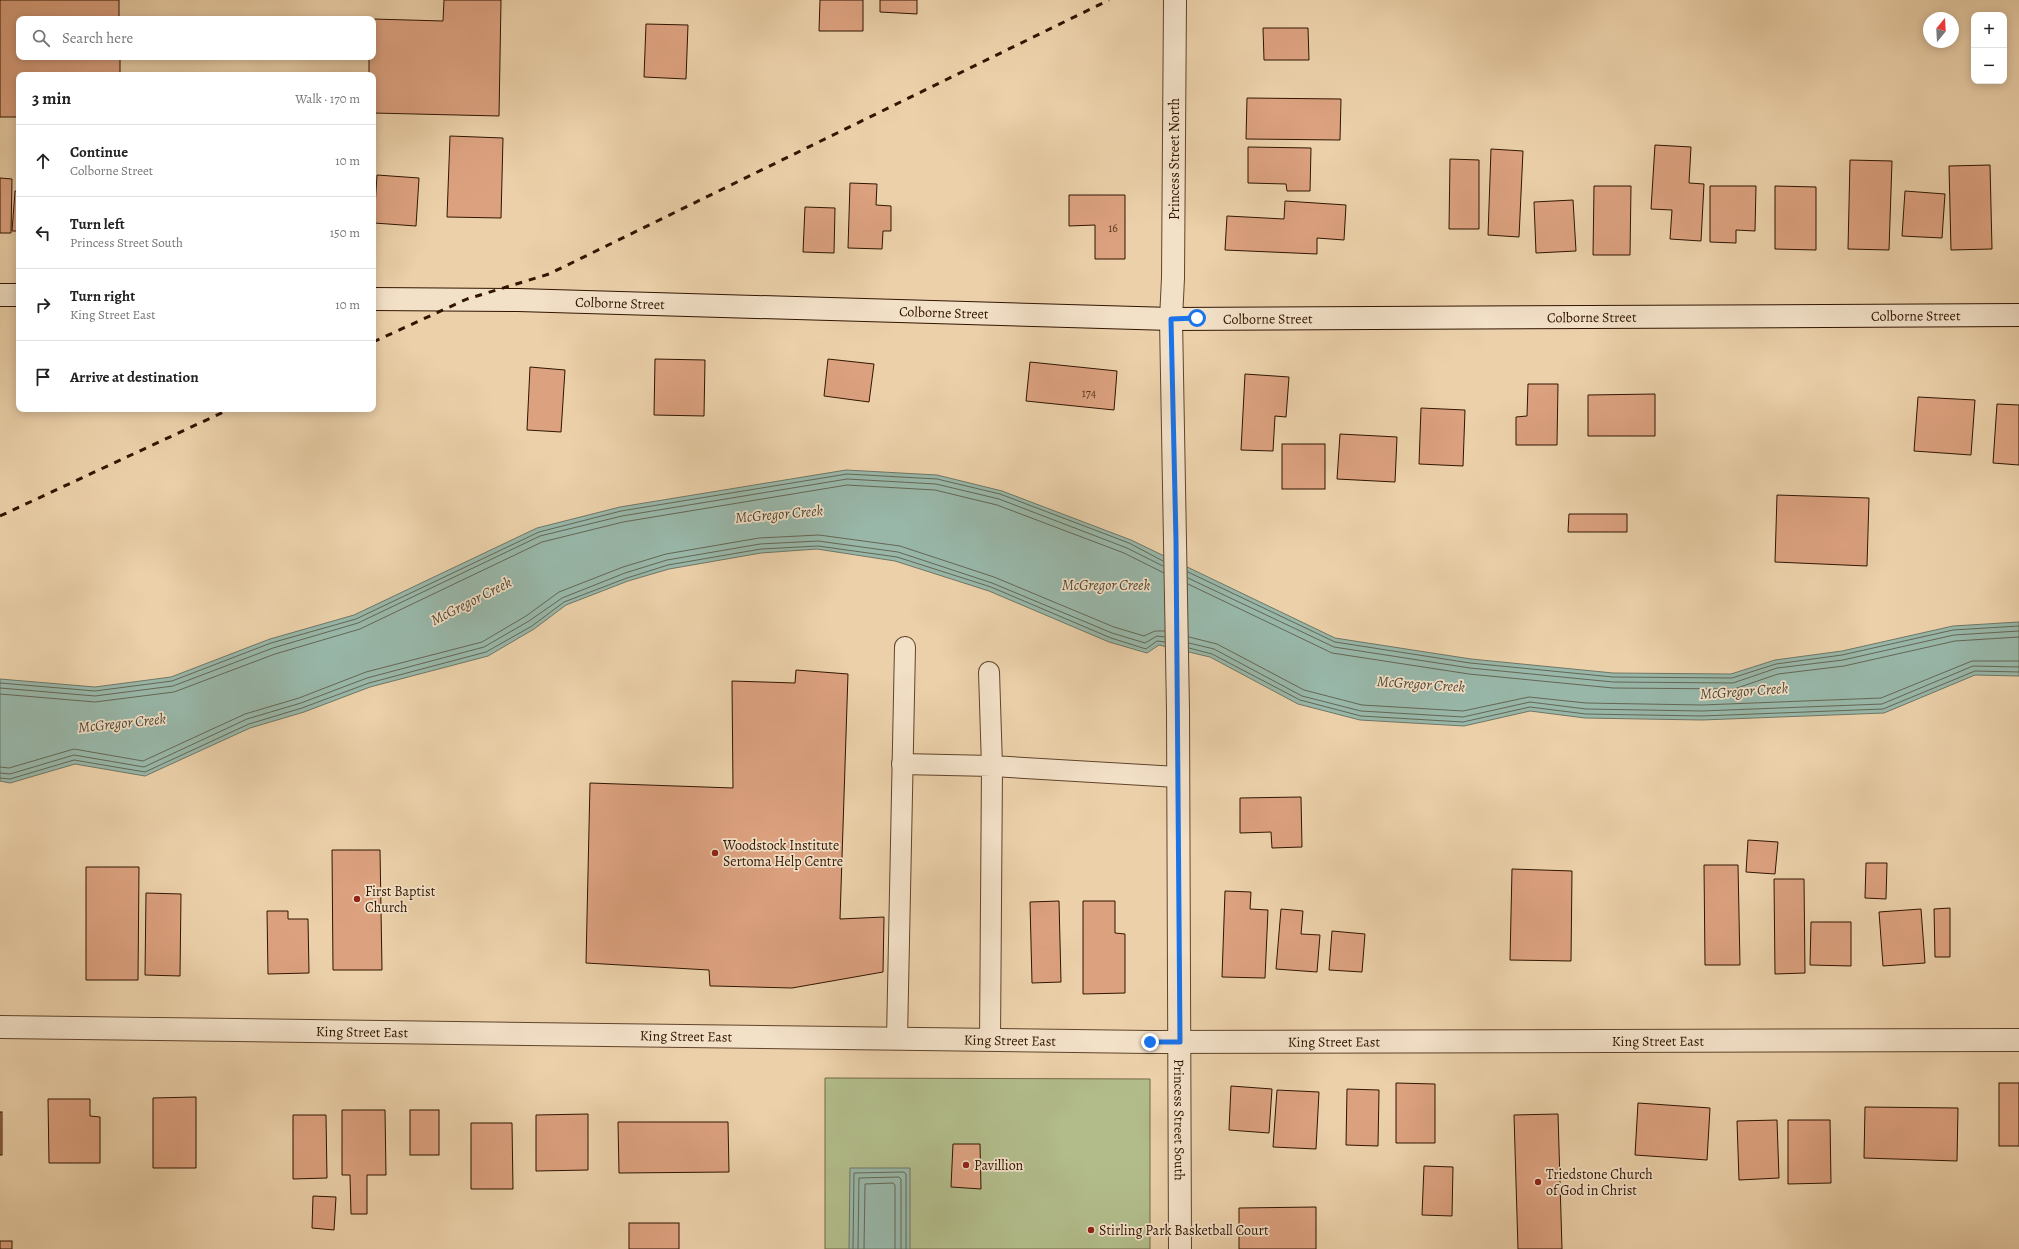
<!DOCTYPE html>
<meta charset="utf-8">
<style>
:root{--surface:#fff;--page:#f6f6f6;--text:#222;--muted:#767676;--line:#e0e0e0}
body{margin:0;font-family:Alegreya,serif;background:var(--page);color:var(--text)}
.controls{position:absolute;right:12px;top:12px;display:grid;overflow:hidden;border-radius:8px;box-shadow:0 2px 10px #0003}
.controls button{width:36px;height:36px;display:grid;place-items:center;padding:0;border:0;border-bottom:1px solid var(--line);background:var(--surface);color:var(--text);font:20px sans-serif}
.compass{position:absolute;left:1923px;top:12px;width:36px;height:36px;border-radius:50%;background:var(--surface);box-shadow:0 2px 10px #0003;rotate:18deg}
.stop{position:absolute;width:12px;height:12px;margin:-9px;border:3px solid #1a73e8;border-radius:50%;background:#fff}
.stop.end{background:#1a73e8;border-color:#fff;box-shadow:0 1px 4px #0008}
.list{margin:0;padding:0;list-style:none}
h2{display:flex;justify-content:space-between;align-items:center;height:52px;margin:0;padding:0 16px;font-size:17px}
h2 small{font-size:13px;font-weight:400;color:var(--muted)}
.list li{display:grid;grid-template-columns:26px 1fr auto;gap:12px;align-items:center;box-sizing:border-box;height:72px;padding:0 16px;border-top:1px solid var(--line)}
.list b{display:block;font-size:15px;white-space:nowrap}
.list p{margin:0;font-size:13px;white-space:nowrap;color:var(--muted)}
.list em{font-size:13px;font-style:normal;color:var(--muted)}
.icon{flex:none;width:22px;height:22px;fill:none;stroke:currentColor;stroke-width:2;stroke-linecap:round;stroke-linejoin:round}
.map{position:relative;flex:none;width:2019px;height:1249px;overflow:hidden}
.search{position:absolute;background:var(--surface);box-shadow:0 2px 10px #0003;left:16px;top:16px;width:360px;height:44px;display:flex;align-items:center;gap:10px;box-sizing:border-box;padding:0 14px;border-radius:8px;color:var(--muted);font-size:15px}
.panel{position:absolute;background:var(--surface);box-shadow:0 2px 10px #0003;left:16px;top:72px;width:360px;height:340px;border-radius:8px}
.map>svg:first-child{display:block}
.green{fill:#b2bc8b;stroke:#726846}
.water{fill:#98b7a9;stroke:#6f7665}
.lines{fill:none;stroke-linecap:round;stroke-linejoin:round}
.shore{stroke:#646654;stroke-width:1}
.building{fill:#dca17f;stroke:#311500}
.lane-casing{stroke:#60442a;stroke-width:22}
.street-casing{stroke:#60442a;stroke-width:24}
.secondary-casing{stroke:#311500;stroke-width:24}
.lane{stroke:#f2e0c7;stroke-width:20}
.street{stroke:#f2e0c7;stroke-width:22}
.secondary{stroke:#f2e0c7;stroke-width:22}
.rail{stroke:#311500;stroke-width:3;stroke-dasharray:7 7;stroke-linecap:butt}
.route{stroke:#1a73e8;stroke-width:5}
.poi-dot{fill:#8f2418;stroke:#f2e0c7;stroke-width:1.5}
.labels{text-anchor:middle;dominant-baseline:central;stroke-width:3.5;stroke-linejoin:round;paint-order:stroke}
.number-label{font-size:12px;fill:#5c3820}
.street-label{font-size:14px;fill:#311500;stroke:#f2e0c7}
.poi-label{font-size:14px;fill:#311500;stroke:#f2e0c7;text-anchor:start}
.water-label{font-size:15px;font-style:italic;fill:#504633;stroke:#f2e0c7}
</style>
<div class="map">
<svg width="2019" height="1249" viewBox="0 0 2019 1249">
<rect width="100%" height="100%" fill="#ebd0a9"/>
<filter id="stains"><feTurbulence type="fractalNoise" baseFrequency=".005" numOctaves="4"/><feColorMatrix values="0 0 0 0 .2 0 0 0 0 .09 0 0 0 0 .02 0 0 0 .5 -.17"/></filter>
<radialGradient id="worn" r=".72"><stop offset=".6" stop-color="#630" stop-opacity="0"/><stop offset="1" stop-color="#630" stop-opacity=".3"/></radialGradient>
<path class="green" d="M825 1078 1150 1079V1249H825Z"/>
<g class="water">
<path d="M846 470 937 475 1002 491 1131 540 1335 638 1471 659 1613 673 1731 674 1775 660 1842 651 1953 626 2019 622V676L1975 675 1884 713 1702 720 1585 718 1530 711 1464 726 1360 720 1298 704 1210 657 1159 645 1147 653 1109 642 989 591 895 561 817 549 761 553 669 569 628 581 566 605 534 629 488 656 370 687 304 712 250 728 145 776 75 764 10 783 0 781V679L95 687 171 677 270 639 354 615 537 528 620 507Z"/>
<path d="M850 1168H910V1249H849Z"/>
</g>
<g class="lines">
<g class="shore">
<path d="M1188 572 1335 642 1470 663 1613 677 1732 678 1776 664 1842 655 1953 630 2019 626"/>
<path d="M1188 578 1334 647 1470 668 1613 682 1733 683 1777 668 1843 660 1954 635 2019 631"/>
<path d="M1188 584 1332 653 1469 674 1613 688 1734 689 1778 674 1844 666 1955 641 2019 637"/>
<path d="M1189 637 1217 644 1304 690 1362 705 1463 711 1529 697 1586 703 1702 705 1881 698 1972 661H2019"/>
<path d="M1189 643 1214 649 1302 696 1361 711 1463 717 1530 702 1586 709 1702 711 1882 704 1973 666 2019 667"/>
<path d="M1189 648 1212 654 1300 700 1361 716 1463 722 1530 707 1586 714 1702 716 1883 709 1975 671 2019 672"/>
<path d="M0 683 95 691 172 681 271 643 356 619 539 532 621 511 847 474 937 479 1000 494 1129 543 1163 561"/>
<path d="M0 688 95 696 173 686 273 648 358 623 540 536 622 516 847 479 936 484 999 499 1127 548 1163 566"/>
<path d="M0 694 95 702 174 692 275 654 360 629 542 542 623 522 847 485 935 490 997 505 1124 553 1164 573"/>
<path d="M0 767 9 768 74 749 143 761 245 714 299 698 366 672 482 642 526 616 559 592 623 567 666 554 759 538 819 535 900 546 994 577 1114 627 1144 636 1155 631H1165"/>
<path d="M0 773 10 774 74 755 144 767 247 719 301 703 367 678 484 647 529 621 562 598 625 573 667 560 760 544 818 541 898 552 992 583 1112 633 1145 643 1157 636 1165 637"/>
<path d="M0 778 10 779 74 760 145 772 249 724 302 708 369 683 486 652 532 626 564 602 627 578 668 565 761 549 818 546 897 557 991 587 1111 638 1146 649 1157 641 1165 642"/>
<path d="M853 1249 854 1173 904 1172 906 1174V1249"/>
<path d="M858 1249 859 1178 899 1177 901 1179V1249"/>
<path d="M864 1249 865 1184 893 1183 895 1185V1249"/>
</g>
</g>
<g class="building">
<path d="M0 0H119V19H19V57H120V75H19V117H0Z"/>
<path d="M444 0H501L499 116 373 113V75H369V57H373V19L443 21Z"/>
<path d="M820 0H863V31H819Z"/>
<path d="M880 0H917V14L880 12Z"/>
<path d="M646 24 688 25 686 79 644 77Z"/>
<path d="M1263 28H1308L1309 60H1264Z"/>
<path d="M1247 98 1341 99 1340 140 1246 139Z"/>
<path d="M450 136 503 138 501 218 447 217Z"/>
<path d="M1655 145 1691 147 1689 183 1704 184 1701 241 1670 239 1672 210 1651 209Z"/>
<path d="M1248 147 1311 148 1310 191H1287L1286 184 1248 183Z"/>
<path d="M1491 149 1523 151 1519 237 1488 235Z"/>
<path d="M1450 159 1479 160V229H1449Z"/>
<path d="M1850 160 1892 161 1889 250 1848 249Z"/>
<path d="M1990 165 1992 249 1951 250 1949 166Z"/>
<path d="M377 175 419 178 416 226 374 223Z"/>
<path d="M0 178 12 179 11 233H0Z"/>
<path d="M850 183 877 184 876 205 891 206V231H883L882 249 848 248Z"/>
<path d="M1594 186H1631L1630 255H1593Z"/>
<path d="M1710 186H1756L1755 231 1736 230V243L1710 242Z"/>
<path d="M1775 186 1816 187V250L1775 249Z"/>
<path d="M15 191H19V231H12Z"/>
<path d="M1905 191 1945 194 1942 238 1902 236Z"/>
<path d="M1069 195H1125V259H1095V225L1069 226Z"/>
<path d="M1573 200 1576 251 1536 253 1534 202Z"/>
<path d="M1285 201 1346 205 1344 240 1317 238V254L1225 250 1227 216 1284 219Z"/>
<path d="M805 207 835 208 834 253 803 252Z"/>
<path d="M655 359 705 360 704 416 654 415Z"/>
<path d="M828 359 874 364 869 402 824 396Z"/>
<path d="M1030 362 1117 371 1114 410 1026 401Z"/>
<path d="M530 367 565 370 561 432 527 430Z"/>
<path d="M1245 374 1289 377 1286 417 1275 416 1273 451 1241 450Z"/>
<path d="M1528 384H1558L1557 445H1516V417L1527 416Z"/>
<path d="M1655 394V436H1588V395Z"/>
<path d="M1918 397 1975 400 1971 455 1914 451Z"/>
<path d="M1997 404 2019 405V465L1993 463Z"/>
<path d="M1421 408 1465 410 1463 466 1419 464Z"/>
<path d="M1340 434 1397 437 1395 482 1337 479Z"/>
<rect x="1282" y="444" width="43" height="45"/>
<path d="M1777 495 1869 498 1867 566 1775 562Z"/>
<path d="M1569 514H1627V532H1568Z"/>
<path d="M796 670 848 674 840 919 884 917 883 972 792 988 714 986H710L709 970 586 963 590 783 733 788 732 681 795 683Z"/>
<path d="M1301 797 1302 847 1272 848 1271 832 1240 833V798Z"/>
<path d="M1748 840 1778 842 1775 874 1746 872Z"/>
<path d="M332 850H380L382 970H333Z"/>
<path d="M1866 863H1887L1886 899 1865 898Z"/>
<path d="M1704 865H1738L1740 965H1705Z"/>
<path d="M86 867H139L138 980H86Z"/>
<path d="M1512 869 1572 871 1571 961 1510 960Z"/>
<path d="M1774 879H1804L1805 973 1775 974Z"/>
<path d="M1225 891 1251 892 1250 909 1268 910 1265 978 1222 977Z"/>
<path d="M146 893 181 894 180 976 145 975Z"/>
<path d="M1059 901 1061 982 1032 983 1030 902Z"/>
<path d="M1083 901H1115V933L1125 934V993L1083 994Z"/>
<path d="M1950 908V957H1935L1934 909Z"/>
<path d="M1281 909 1303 911 1301 934 1320 935 1317 972 1276 969Z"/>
<path d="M1921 909 1925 963 1883 966 1879 912Z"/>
<path d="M267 911H288V919H308L309 973 268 974Z"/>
<path d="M1811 922H1851V966L1810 965Z"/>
<path d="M1332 931 1365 934 1362 972 1329 970Z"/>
<path d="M1396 1083 1435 1084V1143H1396Z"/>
<rect x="1999" y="1083" width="20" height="63"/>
<path d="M1231 1086 1272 1089 1269 1133 1229 1130Z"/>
<path d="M1347 1089 1379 1090 1378 1146 1346 1145Z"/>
<path d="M1277 1090 1319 1092 1316 1149 1273 1147Z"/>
<path d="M196 1097V1168H153V1098Z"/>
<path d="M48 1099H90V1116L100 1117V1163H49Z"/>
<path d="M1638 1103 1710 1108 1707 1160 1635 1155Z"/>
<path d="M1865 1107 1958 1108 1957 1161 1864 1158Z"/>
<path d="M342 1110H385L386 1175H367V1214H351L350 1175H342Z"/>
<rect x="410" y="1110" width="29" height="45"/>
<rect x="0" y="1112" width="2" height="43"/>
<path d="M588 1114V1170L536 1171V1115Z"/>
<path d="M1558 1114 1562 1249H1518L1514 1115Z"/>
<path d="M293 1115H326L327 1178 293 1179Z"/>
<path d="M1777 1120 1779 1178 1739 1180 1737 1121Z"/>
<path d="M1788 1120H1830L1831 1183 1788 1184Z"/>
<path d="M618 1122H728L729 1172 619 1173Z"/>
<path d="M471 1123H512L513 1189H471Z"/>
<path d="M953 1144H980L981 1189 951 1187Z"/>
<path d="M1424 1166 1453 1167 1452 1216 1422 1215Z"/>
<path d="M313 1196 336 1197 334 1230 312 1228Z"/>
<path d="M1316 1207V1249H1239V1208Z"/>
<rect x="629" y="1223" width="50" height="26"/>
<rect x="0" y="1241" width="12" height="8"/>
</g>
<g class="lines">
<defs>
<g id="lane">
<path d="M989 672 992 766 1177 777"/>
<path d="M902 764 992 766 990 1040"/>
<path d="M897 1039 905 647"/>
</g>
<g id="street">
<path id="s1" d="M1175 0 1173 278 1171 319 1178 709 1180 1249"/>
<path id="s2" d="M0 1027 1150 1042 2019 1040"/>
</g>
<g id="secondary">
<path d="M0 295H19"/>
<path id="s3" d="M373 299 518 300 1171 319 2019 315"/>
</g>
</defs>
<use href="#lane" class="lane-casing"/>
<use href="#street" class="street-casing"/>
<use href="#secondary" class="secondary-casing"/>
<use href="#lane" class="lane"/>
<use href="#street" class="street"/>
<use href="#secondary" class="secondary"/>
<g class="rail">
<path d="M373 342 467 299 549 274 1109 0"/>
<path d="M0 516 230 409"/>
</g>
</g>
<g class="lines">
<path class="route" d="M1150 1042H1180L1176 540 1171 319 1197 318"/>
</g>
<g class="poi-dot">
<circle cx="715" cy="853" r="4"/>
<circle cx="357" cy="899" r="4"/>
<circle cx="966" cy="1165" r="4"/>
<circle cx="1538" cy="1182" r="4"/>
<circle cx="1091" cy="1230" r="4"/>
</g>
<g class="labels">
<g class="number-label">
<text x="1113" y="228">16</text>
<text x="1089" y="393">174</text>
</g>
<g class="street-label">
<text transform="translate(1174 159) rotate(-90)">Princess Street North</text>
<text stroke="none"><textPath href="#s3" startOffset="247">Colborne Street</textPath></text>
<text stroke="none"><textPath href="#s3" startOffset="571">Colborne Street</textPath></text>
<text stroke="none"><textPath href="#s3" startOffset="1543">Colborne Street</textPath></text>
<text stroke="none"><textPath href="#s3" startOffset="1219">Colborne Street</textPath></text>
<text stroke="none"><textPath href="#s3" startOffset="895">Colborne Street</textPath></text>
<text stroke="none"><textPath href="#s2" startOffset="362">King Street East</textPath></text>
<text stroke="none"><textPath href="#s2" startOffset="686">King Street East</textPath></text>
<text stroke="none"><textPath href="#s2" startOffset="1010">King Street East</textPath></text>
<text stroke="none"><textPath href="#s2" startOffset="1658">King Street East</textPath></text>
<text stroke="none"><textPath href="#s2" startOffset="1334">King Street East</textPath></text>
<text stroke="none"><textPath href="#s1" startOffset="1120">Princess Street South</textPath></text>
</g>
<g class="poi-label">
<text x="723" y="845">Woodstock Institute<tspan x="723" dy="16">Sertoma Help Centre</tspan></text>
<text x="365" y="891">First Baptist<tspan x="365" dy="16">Church</tspan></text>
<text x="974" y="1165">Pavillion</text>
<text x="1546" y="1174">Triedstone Church<tspan x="1546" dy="16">of God in Christ</tspan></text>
<text x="1099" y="1230">Stirling Park Basketball Court</text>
</g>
<g class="water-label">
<text transform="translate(779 514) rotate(-5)">McGregor Creek</text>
<text x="1106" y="585">McGregor Creek</text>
<text transform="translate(471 601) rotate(-27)">McGregor Creek</text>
<text transform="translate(1421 684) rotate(4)">McGregor Creek</text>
<text transform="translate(1744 691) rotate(-4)">McGregor Creek</text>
<text transform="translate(122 723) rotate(-6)">McGregor Creek</text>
</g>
</g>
<rect width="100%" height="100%" filter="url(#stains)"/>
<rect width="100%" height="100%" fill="url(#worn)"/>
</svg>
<div class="controls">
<button>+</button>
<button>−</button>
</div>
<svg class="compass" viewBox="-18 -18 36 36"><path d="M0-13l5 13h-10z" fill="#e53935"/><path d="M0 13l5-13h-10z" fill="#767676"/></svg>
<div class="stop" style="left:1197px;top:318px"></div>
<div class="stop end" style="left:1150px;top:1042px"></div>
<div class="search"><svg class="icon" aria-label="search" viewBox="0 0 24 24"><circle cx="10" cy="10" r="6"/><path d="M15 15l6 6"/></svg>Search here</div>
<section class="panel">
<h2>3 min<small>Walk · 170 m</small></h2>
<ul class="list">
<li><svg class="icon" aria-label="ahead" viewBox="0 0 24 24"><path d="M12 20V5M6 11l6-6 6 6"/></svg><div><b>Continue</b><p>Colborne Street</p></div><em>10 m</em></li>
<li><svg class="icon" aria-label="left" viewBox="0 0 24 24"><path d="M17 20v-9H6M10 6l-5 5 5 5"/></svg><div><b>Turn left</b><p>Princess Street South</p></div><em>150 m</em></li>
<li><svg class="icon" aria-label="right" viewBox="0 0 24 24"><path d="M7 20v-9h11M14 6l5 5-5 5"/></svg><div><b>Turn right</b><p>King Street East</p></div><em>10 m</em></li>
<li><svg class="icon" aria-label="arrive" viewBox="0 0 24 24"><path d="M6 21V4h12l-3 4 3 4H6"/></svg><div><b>Arrive at destination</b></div></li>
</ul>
</section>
</div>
